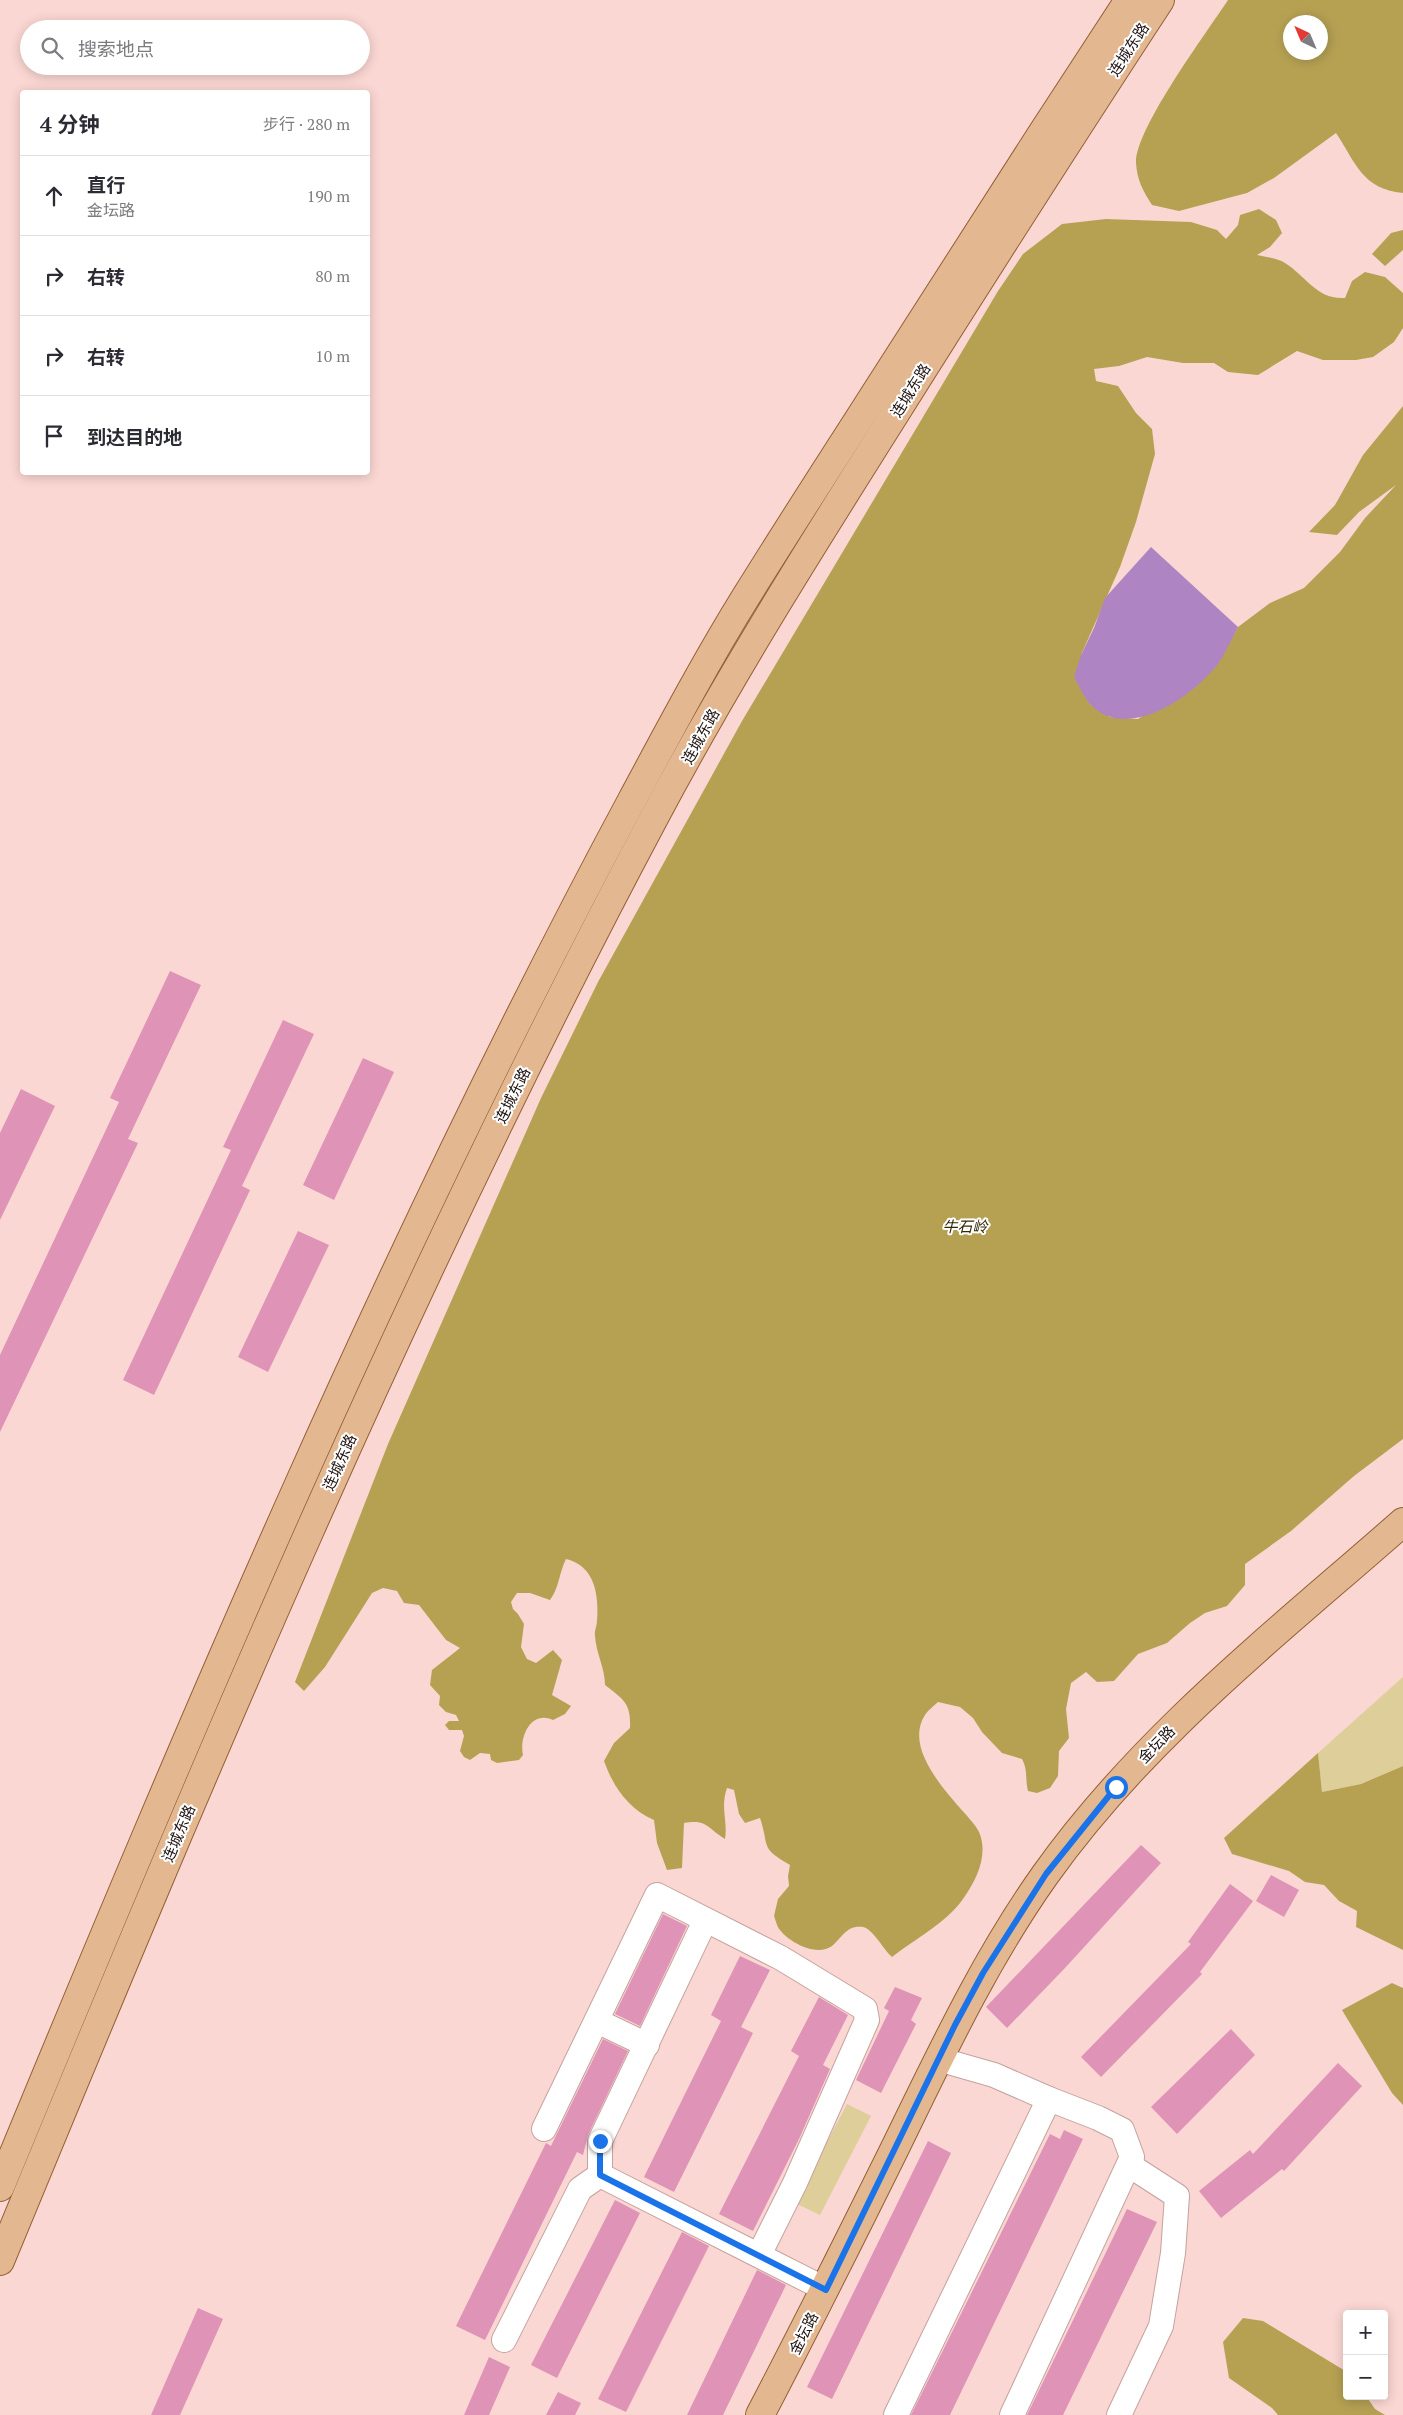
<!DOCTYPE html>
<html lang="zh">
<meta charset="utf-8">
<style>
:root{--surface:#fff;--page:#f7f7f7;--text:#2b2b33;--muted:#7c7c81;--line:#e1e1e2}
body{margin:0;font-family:"PT Serif","Noto Sans SC",serif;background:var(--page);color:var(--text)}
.controls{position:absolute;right:15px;bottom:15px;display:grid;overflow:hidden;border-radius:5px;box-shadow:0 2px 12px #0003}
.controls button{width:45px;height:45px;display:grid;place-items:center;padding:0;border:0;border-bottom:1px solid var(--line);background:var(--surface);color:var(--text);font:25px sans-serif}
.compass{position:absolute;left:1283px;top:15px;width:45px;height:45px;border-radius:50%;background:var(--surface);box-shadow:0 2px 12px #0003;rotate:316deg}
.stop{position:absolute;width:15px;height:15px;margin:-11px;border:4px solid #1a73e8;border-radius:50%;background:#fff}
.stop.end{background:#1a73e8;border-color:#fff;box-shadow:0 1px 5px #0008}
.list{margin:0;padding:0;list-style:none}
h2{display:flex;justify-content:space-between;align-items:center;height:65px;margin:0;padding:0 20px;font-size:21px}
h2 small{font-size:16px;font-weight:400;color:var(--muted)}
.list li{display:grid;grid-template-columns:32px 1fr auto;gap:15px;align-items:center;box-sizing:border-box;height:80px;padding:0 20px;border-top:1px solid var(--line)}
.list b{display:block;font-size:19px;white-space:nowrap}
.list p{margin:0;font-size:16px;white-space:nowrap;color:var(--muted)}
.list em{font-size:16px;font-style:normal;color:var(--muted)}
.icon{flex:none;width:28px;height:28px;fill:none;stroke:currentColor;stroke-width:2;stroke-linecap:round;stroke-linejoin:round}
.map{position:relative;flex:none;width:1403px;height:2415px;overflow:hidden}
.search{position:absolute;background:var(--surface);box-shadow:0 2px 12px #0003;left:20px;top:20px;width:350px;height:55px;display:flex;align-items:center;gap:12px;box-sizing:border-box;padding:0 18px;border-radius:28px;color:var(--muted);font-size:19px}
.panel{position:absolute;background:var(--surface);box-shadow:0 2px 12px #0003;left:20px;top:90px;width:350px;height:385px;border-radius:5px}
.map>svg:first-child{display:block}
.green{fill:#ddce9a}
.forest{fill:#b6a153;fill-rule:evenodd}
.water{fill:#af84c2}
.building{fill:#df93b6}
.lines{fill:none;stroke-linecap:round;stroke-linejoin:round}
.minor-casing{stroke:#c4a29e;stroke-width:26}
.major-casing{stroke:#925f35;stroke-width:30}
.minor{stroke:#fff;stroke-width:24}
.major{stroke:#e3b891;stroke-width:28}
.route{stroke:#1a73e8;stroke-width:6}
.labels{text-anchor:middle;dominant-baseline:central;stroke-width:4;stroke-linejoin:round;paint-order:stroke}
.street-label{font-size:15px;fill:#1f1312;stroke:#fff}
.park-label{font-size:15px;font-style:italic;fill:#322906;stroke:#fff}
</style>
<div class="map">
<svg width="1403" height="2415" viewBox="0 0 1403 2415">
<rect width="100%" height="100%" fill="#fbd7d3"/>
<g class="green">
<path d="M1403 1677V1766L1361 1784 1322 1792 1318 1753Z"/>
<path d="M847 2104 871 2116 820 2215 795 2203Z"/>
</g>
<g class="forest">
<path d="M1228 0H1403V193C1362 189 1356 163 1336 133L1274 178 1247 193 1179 211 1152 205C1143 191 1137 180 1136 163 1135 129 1207 32 1228 0ZM1320 22V52H1290V22Z"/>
<path d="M1259 209 1276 220 1282 233 1270 247 1257 255C1266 257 1277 258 1285 263 1306 276 1317 300 1345 298L1352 281 1365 272 1385 277 1403 293V328L1394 342 1373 357 1356 360H1323L1297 351 1258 375 1228 372 1214 363H1183L1147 357 1119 366 1094 369 1096 381 1118 386 1136 413 1152 429 1155 454 1136 522 1120 567 1081 655 1090 704 1110 717 1138 719 1219 661 1238 627 1270 603 1304 588 1340 552 1365 518 1396 485 1359 512 1337 535 1309 532 1335 505 1363 455 1403 406V1439L1354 1476 1291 1531 1245 1564V1585L1227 1606 1205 1613 1190 1623 1167 1643 1138 1654 1114 1681 1097 1682 1086 1672 1071 1683 1066 1709 1069 1738 1059 1751 1058 1776 1050 1788 1037 1793 1028 1791C1025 1779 1028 1770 1022 1759L1002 1753 982 1732 973 1718 960 1707 938 1702C934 1706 928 1710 925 1715 905 1746 941 1786 960 1808 966 1815 975 1824 979 1832 989 1855 976 1881 963 1899 946 1923 915 1939 892 1957 883 1949 873 1929 863 1927 846 1925 843 1937 832 1946 817 1957 790 1943 780 1930 777 1927 776 1921 774 1916L778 1899 789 1886 788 1876 790 1865C759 1847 770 1848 760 1818L745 1823 739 1814 734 1790 727 1788C720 1808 728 1820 725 1839 707 1828 707 1819 684 1823L682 1868 667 1870 657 1843 654 1820C628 1809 613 1786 604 1761L614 1743 630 1728C631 1703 624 1700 605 1685 605 1668 596 1653 595 1636 594 1631 597 1626 597 1621 599 1595 595 1566 566 1559 559 1573 559 1588 550 1600L530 1593H517L511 1602 513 1609 518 1614 524 1624 521 1647 527 1659 536 1663 553 1650 562 1660 552 1695 571 1706 565 1714 553 1720C531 1710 519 1737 523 1755L519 1760 497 1763 491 1760 490 1754 480 1753 470 1760 464 1757 460 1751 464 1736 462 1730H449L445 1725 449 1721H459L456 1715 446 1712 439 1705 440 1696 430 1685 432 1670 460 1648 446 1640 419 1605 404 1603 397 1591 383 1588 372 1593 325 1667 304 1691 295 1682 388 1444 541 1098 598 982 742 721 998 291 1023 254 1062 224 1106 219 1191 222 1217 230 1226 239 1238 225 1240 215Z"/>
<path d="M1403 230V250L1385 266 1372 254 1391 233Z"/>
<path d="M1318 1753 1322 1792 1361 1784 1403 1766V1950L1356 1927 1357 1911 1339 1901 1324 1885 1305 1882 1289 1871 1232 1854 1224 1838Z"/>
<path d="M1392 1983 1403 1988V2105L1392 2093 1342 2010Z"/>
<path d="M1243 2318 1263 2321 1347 2372V2396H1366L1375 2409 1385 2415H1278L1272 2408 1229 2378 1223 2342Z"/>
</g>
<path class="water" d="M1151 547 1238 627C1232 638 1227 650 1220 661 1196 695 1127 744 1090 704 1084 697 1079 686 1074 677L1081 655 1094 628 1105 598Z"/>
<g class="building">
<path d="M170 971 201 985 128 1139 138 1143 0 1432V1355L119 1102 110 1098Z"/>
<path d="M283 1020 314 1034 242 1186 250 1190 154 1395 123 1380 231 1150 223 1147Z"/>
<path d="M363 1058 394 1072 334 1200 303 1185Z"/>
<path d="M21 1089 55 1106 0 1220V1133Z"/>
<path d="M298 1231 329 1245 268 1372 238 1357Z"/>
<path d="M1141 1845 1161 1863 1065 1968 1007 2028 986 2007Z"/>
<path d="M1271 1875 1299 1890 1284 1917 1256 1901Z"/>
<path d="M1230 1884 1253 1901 1200 1972 1202 1974 1101 2077 1081 2057 1191 1944 1188 1942Z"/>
<path d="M663 1914 687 1926 640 2026 615 2014Z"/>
<path d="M740 1956 770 1970 741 2027 753 2033 674 2192 644 2177 721 2021 711 2015Z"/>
<path d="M895 1987 922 1998 911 2020 916 2024 881 2093 856 2080 889 2011 884 2008Z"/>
<path d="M819 1997 848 2015 823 2065 830 2069 799 2139 753 2231 719 2214 799 2056 791 2051Z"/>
<path d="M1231 2029 1255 2055 1177 2134 1151 2107Z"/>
<path d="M603 2039 628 2051 588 2135 583 2155 577 2152 485 2340 456 2326 546 2143 551 2146Z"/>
<path d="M1338 2063 1362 2086 1284 2171 1282 2169 1221 2218 1199 2191 1250 2150 1253 2154Z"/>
<path d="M1064 2130 1083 2139 950 2415H911L1050 2134 1060 2139Z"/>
<path d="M928 2141 951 2153 832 2399 807 2387Z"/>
<path d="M615 2200 640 2213 557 2378 531 2365Z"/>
<path d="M1127 2209 1157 2222 1063 2415H1027Z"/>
<path d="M682 2232 709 2246 626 2412 598 2399Z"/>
<path d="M757 2270 786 2285 723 2415H687Z"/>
<path d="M198 2308 223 2319 180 2415H151Z"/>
<path d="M489 2357 510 2367 489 2415H464Z"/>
<path d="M558 2392 581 2403 575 2415H546Z"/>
</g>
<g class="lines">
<defs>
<g id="minor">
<path d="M597 2021 647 2045"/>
<path d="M938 2059 994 2075 1049 2099"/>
<path d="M544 2129 657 1895 781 1958 865 2009 867 2020 795 2183 759 2255"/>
<path d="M600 2175V2141L705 1921"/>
<path d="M504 2340 580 2189 600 2175 825 2289"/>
<path d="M896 2415 1049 2099 1098 2118 1122 2130 1132 2157 1012 2415"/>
<path d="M1119 2415 1161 2326 1173 2253 1177 2196 1129 2165"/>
</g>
<g id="major">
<path d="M0 2187C194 1717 391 1248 632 800 669 731 706 661 747 595 791 524 836 455 880 386 962 257 1045 128 1129 0"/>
<path d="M0 2261C202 1772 406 1283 655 816 727 680 809 550 891 420 979 280 1069 139 1160 0"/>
<path d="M760 2415C806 2327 850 2239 894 2150 940 2056 984 1961 1045 1875 1143 1737 1277 1633 1403 1522"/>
</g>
</defs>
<use href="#minor" class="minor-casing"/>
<use href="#major" class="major-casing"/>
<use href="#minor" class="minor"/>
<use href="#major" class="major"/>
</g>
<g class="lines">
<path class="route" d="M600 2141V2175L826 2290 955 2025 983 1973 1046 1874 1116 1787"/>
</g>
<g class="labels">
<g class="street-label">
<text transform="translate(1128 49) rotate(-57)">连城东路</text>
<text transform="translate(910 390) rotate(-58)">连城东路</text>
<text transform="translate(700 736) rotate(-61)">连城东路</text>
<text transform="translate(512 1095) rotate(-64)">连城东路</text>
<text transform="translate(339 1462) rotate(-66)">连城东路</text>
<text transform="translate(1156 1744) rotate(-46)">金坛路</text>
<text transform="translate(178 1833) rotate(-67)">连城东路</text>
<text transform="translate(803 2333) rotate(-63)">金坛路</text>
</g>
<g class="park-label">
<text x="965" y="1226">牛石岭</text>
</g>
</g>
</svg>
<div class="controls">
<button>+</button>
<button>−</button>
</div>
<svg class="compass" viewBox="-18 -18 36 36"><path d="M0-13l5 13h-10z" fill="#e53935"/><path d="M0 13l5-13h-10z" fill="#7c7c81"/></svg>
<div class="stop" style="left:1116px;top:1787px"></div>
<div class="stop end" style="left:600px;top:2141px"></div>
<div class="search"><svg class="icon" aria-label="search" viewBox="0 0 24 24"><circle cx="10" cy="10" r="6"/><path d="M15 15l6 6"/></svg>搜索地点</div>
<section class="panel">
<h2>4 分钟<small>步行 · 280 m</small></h2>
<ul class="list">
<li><svg class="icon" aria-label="ahead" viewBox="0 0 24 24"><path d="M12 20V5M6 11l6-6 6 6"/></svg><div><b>直行</b><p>金坛路</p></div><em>190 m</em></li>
<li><svg class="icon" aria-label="right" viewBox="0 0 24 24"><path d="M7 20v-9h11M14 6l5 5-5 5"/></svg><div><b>右转</b></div><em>80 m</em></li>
<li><svg class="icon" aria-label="right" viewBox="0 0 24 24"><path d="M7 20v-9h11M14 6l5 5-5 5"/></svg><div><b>右转</b></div><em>10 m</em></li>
<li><svg class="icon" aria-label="arrive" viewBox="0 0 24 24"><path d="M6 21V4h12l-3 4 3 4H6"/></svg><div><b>到达目的地</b></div></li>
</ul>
</section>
</div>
